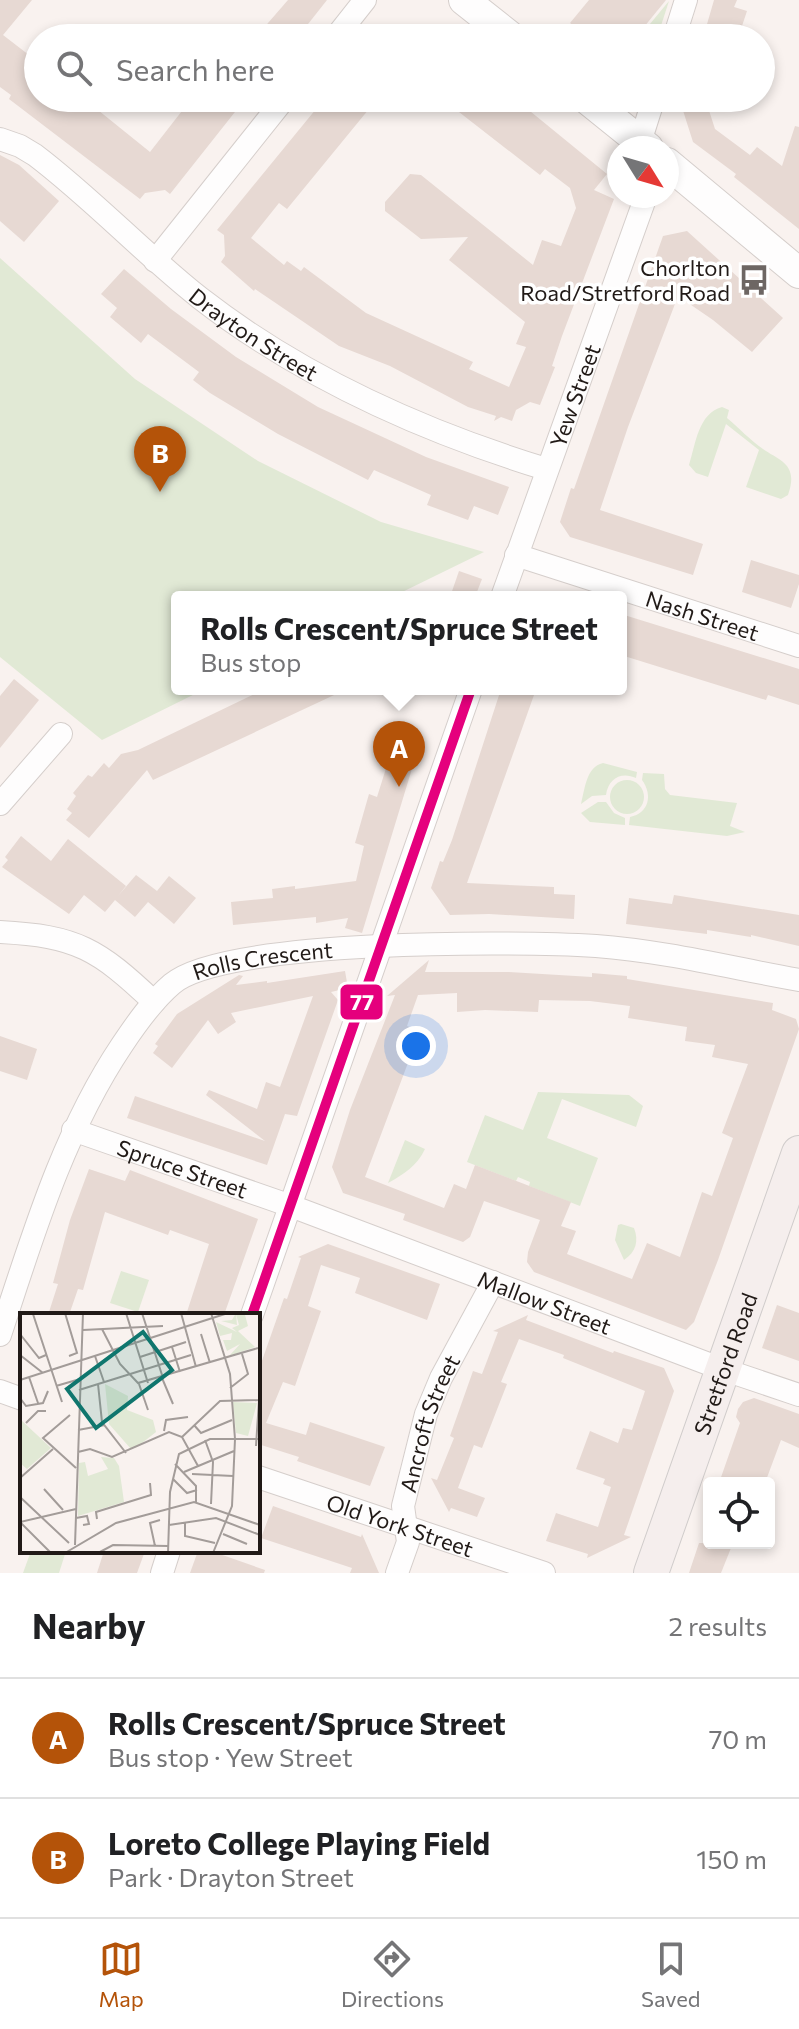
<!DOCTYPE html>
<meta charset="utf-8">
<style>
:root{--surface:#fff;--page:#f6f6f6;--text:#202124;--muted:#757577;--line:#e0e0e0;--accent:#b45309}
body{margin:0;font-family:Commissioner,sans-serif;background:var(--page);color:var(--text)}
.controls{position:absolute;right:24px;bottom:24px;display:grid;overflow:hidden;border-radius:8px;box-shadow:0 4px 12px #0003}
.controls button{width:72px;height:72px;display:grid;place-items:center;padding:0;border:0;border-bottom:2px solid var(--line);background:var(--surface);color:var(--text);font:40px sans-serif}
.compass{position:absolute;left:607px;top:136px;width:72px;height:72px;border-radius:50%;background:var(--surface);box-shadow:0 4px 12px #0003;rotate:127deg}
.you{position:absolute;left:416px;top:1046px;width:28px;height:28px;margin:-20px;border:6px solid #fff;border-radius:50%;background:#1a73e8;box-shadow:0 0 0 12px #1a73e833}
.badge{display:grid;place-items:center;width:52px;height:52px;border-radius:50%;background:var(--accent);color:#fff;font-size:26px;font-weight:700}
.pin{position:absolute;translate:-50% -66px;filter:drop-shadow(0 2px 4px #0008)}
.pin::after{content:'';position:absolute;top:42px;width:28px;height:24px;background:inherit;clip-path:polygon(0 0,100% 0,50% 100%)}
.popup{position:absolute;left:171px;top:591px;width:456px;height:104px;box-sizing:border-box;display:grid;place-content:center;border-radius:8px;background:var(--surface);filter:drop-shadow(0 2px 6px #0005);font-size:26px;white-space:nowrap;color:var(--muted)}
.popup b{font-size:30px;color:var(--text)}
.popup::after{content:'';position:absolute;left:50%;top:100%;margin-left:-16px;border:16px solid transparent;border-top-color:var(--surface)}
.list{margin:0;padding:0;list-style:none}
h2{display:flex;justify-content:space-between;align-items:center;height:104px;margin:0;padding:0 32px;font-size:34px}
h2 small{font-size:26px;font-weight:400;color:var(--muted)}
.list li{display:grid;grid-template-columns:52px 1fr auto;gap:24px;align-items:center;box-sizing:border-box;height:120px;padding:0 32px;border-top:2px solid var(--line)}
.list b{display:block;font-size:30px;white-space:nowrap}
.list p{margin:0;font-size:26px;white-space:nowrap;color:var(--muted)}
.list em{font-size:26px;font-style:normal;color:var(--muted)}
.icon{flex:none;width:44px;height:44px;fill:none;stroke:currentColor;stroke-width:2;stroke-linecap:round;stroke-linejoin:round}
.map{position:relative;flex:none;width:799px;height:1573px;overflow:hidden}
.search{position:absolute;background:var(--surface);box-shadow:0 4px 12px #0003;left:24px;right:24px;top:24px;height:88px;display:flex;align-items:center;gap:20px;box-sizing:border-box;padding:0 28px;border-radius:44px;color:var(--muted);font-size:30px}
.sheet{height:344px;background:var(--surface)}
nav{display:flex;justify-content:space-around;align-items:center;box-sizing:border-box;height:112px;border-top:2px solid var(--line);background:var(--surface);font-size:22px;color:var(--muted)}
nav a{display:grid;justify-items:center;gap:4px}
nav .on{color:var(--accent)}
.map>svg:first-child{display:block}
.green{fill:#e1e9d5}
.building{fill:#e7d9d3;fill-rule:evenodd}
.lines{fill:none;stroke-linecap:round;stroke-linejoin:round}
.street-casing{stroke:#d5cecb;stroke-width:24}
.secondary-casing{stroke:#d5cecb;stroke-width:32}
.primary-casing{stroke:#d0cccb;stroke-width:36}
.street{stroke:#fefdfd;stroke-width:22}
.secondary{stroke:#fefdfd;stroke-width:30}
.primary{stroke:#f5eeed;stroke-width:34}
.bus-1-casing{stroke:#fff;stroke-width:16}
.bus-1{stroke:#e5007d;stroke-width:10}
.labels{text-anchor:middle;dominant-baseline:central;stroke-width:7;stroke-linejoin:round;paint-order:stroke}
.poi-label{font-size:22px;fill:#211a17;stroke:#fff;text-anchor:end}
.street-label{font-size:22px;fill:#211a17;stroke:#fff}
.inset-road{fill:none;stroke:#a39c99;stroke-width:2}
.view{fill:#0f766e;fill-opacity:0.15;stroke:#0f766e;stroke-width:4}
.inset-edge{fill:none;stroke:#211a17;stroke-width:4}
.line-badge{stroke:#fff;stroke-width:3}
.badge-label{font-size:22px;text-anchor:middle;font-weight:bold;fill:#fff}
</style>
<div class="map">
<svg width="799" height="1573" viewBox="0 0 799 1573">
<rect width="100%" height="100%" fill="#f9f2ef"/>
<g class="green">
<path d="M669 1 657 38H643L645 30Z"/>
<path d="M0 258 135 379 258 461 381 522 484 552 392 597H177V689H205L102 740 0 657Z"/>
<path d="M722 407 729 410 727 418C739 428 750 440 763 449 780 461 799 464 788 495L781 499 746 487 759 450 726 424 708 477 696 473 689 465C696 443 698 414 722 407Z"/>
<path d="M603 763 637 772 636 778C621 771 608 779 606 795L592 796 581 804C585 789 586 767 603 763Z"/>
<path d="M643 773 664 774 665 789 670 795 737 803 730 826 745 832 727 836 629 825 630 817C649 813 653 795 642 780Z"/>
<circle cx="627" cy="797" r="17"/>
<path d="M598 802H606L614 813 625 818V825L590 822 581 813Z"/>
<path d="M538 1092 629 1095 643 1106 636 1127 562 1099 547 1138 598 1158 580 1206 529 1186 530 1182 518 1177 516 1181 467 1162 485 1115 523 1130Z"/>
<path d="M405 1140 425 1149C417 1166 404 1174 388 1183Z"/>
<path d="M621 1224 634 1228C639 1241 636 1252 624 1260L615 1240 618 1225Z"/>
<path d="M121 1271 149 1280 138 1312 110 1303Z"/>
<path d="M31 1551H66L59 1573H23Z"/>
</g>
<g class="building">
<path d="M0 0H32L3 35 38 62V98H83L150 152 192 98H246L170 194 165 190 145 193 140 199 9 99 11 95 0 87Z"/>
<path d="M288 0H327L297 38H255Z"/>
<path d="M589 0H666L635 38H589L570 23Z"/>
<path d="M714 0H737L734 7 747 11 738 38H703Z"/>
<path d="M325 98H378L287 209 279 203 251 238 284 265 287 261 301 271 304 267 366 313 473 362 469 369 509 387 526 347 516 344 525 322 449 260 468 237 421 239 385 211V202L410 174 421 175 533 265 542 240 561 246 576 208 570 188 545 169 540 175 441 98H514L607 174 594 190 614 199 562 336 552 366 555 367 540 405 530 402 516 410 512 421 501 417 494 421 496 416 468 407 390 366 339 346 255 289 254 291 221 262 225 256 224 235 217 230Z"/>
<path d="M679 98H705L715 129 750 155 757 147 782 166 795 126 799 127V229L734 177 736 174 693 142Z"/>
<path d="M0 155 19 165 59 201 24 242 0 221Z"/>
<path d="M687 231 783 318 752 352 713 320 678 296 628 427 600 510 703 544 693 575 570 537 560 522 571 488 574 489 663 236Z"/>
<path d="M124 269 171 309 236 357 318 407 426 457 509 487 498 515 474 506 468 520 427 505 431 495 374 470 368 480 278 434 210 393 193 380 199 372 148 334 141 343 110 317 117 308 101 294Z"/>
<path d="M751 560 799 575V584L791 608 742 592Z"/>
<path d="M459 571 482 579 475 597H450Z"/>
<path d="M621 614 799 669V705L768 695 766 700 621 655Z"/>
<path d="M14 679 39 700 0 748V696Z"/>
<path d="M265 689H347L153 780 147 770 89 838 66 820 72 813 67 809 76 796 73 793 88 775 92 777 104 763 109 768 121 754 138 750Z"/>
<path d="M501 689H515L534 695 467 883 554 887V894L575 895 574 919 489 914 450 915 431 888 440 861 443 862 452 840Z"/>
<path d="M397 742 418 749 362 933 345 928 348 918 316 923V917L233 925 231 902 273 898 272 889 295 886V889L356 881 364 846 355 843 369 794 377 797 394 743Z"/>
<path d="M21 836 51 861 68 839 126 886 118 896 136 875 157 891 169 876 196 898 174 924 148 902 135 917 115 900 105 912 84 895 69 914 2 867 8 860 5 857Z"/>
<path d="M674 895 799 915V946L751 935V937L707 930V934L626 924 629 898 672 904Z"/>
<path d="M429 960 425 972H509L592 977V973L627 976V979L773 1003 772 1010 796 1019 799 1029 718 1260 694 1322 686 1330 534 1272 527 1262 528 1252 540 1220 484 1201 470 1237 463 1242 403 1220 405 1214 343 1193 332 1167 350 1110 395 995 387 996ZM457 993V1012L485 1010 538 1012 539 1000 590 1001 630 1006 628 1018 687 1027 685 1041 715 1045 712 1057 748 1064 722 1133 733 1138 712 1196 702 1192 680 1257 647 1243 632 1279 567 1254 576 1231 561 1226 571 1202 475 1165 466 1189 454 1184 444 1208 365 1177 420 1031 407 1026 418 995Z"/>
<path d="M345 971 348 988 331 992 338 1000 297 1116 285 1114 267 1165 127 1118 135 1096 265 1141 206 1095 209 1090 257 1109 266 1082 280 1087 313 996 231 1013 236 1022 218 1034 208 1020 172 1068 153 1053 158 1046 155 1044 177 1014 239 975 243 976 236 985 267 981V983Z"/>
<path d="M0 1036 37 1049 27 1080 0 1071Z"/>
<path d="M89 1169 125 1181 130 1170 258 1219 224 1315H186L209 1244 170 1230 168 1235 105 1212 83 1290 78 1289 69 1315H48L58 1284 53 1283 70 1220Z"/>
<path d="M328 1244 440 1284 427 1320 355 1293 360 1278 321 1265 308 1306 321 1311 295 1386 283 1382 266 1423 306 1435 310 1422 385 1447 370 1486 297 1461 299 1457 258 1444V1372L277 1318 284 1298 287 1299 301 1258 298 1257Z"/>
<path d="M777 1305 799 1313V1361L762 1348Z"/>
<path d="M528 1315 526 1320 613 1353 614 1351 664 1368 674 1391 624 1535 631 1537 587 1558 588 1554 546 1541 556 1513 598 1527 611 1487 603 1484 605 1479 576 1469 590 1431 618 1443 623 1428 632 1430 645 1391 563 1358 564 1355 519 1339 501 1382 507 1384 482 1448 474 1445 458 1488 485 1498 477 1517 451 1508 449 1512 431 1478 437 1480 454 1438 450 1436 473 1371 482 1374 498 1332 493 1331Z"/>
<path d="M754 1398 799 1414V1448L781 1440 765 1483H719L740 1423 736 1417 738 1409 743 1402Z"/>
<path d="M273 1506 361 1537 362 1534 379 1573H350L352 1568 261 1538Z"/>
<path d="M699 1543H733L721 1573H689Z"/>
<path d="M104 1551H145L137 1573H97Z"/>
<path d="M198 1551H211L265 1570 264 1573H190Z"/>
</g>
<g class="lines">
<defs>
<g id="street">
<path d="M335 38 365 0"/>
<path d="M674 38 686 0"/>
<path id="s1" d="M0 139 20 146 35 155C93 199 143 253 200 298 303 378 422 431 546 469"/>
<path d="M640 142 654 98"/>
<path d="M155 261 285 98"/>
<path id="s2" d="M516 555 799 646"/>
<path id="s3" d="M502 597 646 196"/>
<path d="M0 804 61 734"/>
<path d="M0 932C77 936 98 949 154 1002"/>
<path id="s4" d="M73 1130 291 1206 722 1369 799 1395"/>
<path d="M252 1315 471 689"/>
<path id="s5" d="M0 1335C33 1235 63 1133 122 1045 136 1024 152 1001 172 984 224 939 519 941 596 946 664 951 732 968 799 980"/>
<path d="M0 1391 22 1399"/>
<path id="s6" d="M258 1477 544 1573"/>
<path d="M162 1573 169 1551"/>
<path id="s7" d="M397 1573 408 1542 403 1506 426 1414 441 1378 493 1282"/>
</g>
<g id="secondary">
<path d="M464 0 512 38"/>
<path d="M586 98 648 148"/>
<path d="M667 163 799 273"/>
</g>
<g id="primary">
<path id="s8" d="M651 1573 799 1153"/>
</g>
</defs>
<use href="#street" class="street-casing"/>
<use href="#secondary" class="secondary-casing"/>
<use href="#primary" class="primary-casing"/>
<use href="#street" class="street"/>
<use href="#secondary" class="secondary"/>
<use href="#primary" class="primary"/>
<defs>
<path id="bus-1" d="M252 1315 471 689"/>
</defs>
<use href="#bus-1" class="bus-1-casing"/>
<use href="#bus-1" class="bus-1"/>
</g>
<defs>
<symbol id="bus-bare" viewBox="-9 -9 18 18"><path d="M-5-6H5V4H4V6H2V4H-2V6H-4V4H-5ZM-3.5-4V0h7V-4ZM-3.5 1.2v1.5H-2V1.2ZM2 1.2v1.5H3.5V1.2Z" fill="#6d6663" stroke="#fff" stroke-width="2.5" paint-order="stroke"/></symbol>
</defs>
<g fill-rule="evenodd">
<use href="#bus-bare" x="732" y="258" width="44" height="44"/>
</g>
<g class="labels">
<g class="poi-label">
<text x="730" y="267">Chorlton<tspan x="730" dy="25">Road/Stretford Road</tspan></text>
</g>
<g class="street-label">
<text stroke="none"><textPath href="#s1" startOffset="322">Drayton Street</textPath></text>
<text stroke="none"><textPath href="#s3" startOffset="214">Yew Street</textPath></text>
<text stroke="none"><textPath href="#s2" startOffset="196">Nash Street</textPath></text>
<text stroke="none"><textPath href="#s5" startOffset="490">Rolls Crescent</textPath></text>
<text stroke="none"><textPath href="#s4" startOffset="116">Spruce Street</textPath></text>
<text stroke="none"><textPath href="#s4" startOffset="502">Mallow Street</textPath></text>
<text stroke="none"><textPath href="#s8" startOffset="222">Stretford Road</textPath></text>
<text stroke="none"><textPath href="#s7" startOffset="156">Ancroft Street</textPath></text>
<text stroke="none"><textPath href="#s6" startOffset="150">Old York Street</textPath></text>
</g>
</g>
<g transform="translate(20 1313)">
<rect width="240" height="240" fill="#f9f2ef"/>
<path d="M216 0 225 2 228 13 218 18 235 34 209 43 220 31 207 38 203 27H211L212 20 200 23 196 9 217 19 212 15 219 12 216 1 217 12 201 8 212 7ZM85 71 108 83 107 97 133 107 136 119 117 134 111 136 89 111ZM213 89 237 90 228 123 216 120ZM0 106 31 135 7 156 0 150ZM81 144 94 145 99 153 104 189 58 203 59 150 65 149 68 163 88 156Z" fill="#e1e9d5"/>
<path class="inset-road" d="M45 0 57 40 49 43M106 0 128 70M122 0 143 65M161 0 176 54M191 0 210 61 215 126 212 193 193 240M13 1 42 89M82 16 100 51 118 70 238 35M63 17 143 13M0 21 19 45 26 42M181 21 190 50M152 34 160 59M0 42 23 60M75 43 84 69M120 44 166 29M9 64 18 90M142 65 153 91M0 67 208 0M78 71 82 109 106 140M119 71 128 97M36 73 60 66M210 75 228 61 222 41M59 77 171 42M0 85 6 93 23 90 28 78M50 102 23 125 56 155M6 110 18 98H26M174 112 181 120 212 107M58 117 85 112M144 118 146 107 168 104M162 124 200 88 240 87M185 127 193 149 191 191M236 133 240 72M58 139 70 136 92 144 149 119 162 124 178 153M155 151 176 173V189M164 159 214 138M172 161 213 163M0 165 33 136M153 166 167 180 177 177M24 176 43 197M0 184 49 230M56 205 67 203 69 211 63 212M77 206 76 199 131 182 130 170M165 209V223L195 230M149 212 196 205 240 222M203 221 227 231M55 232 63 0M135 233 130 210 140 207M31 240 0 209 56 196M45 240 96 210 174 189 240 212M78 240 93 232 148 233M148 240 150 179 159 141 190 126H240"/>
<path class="view" d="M123 19 152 57 76 115 47 76Z"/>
<rect width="240" height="240" class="inset-edge"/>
</g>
<rect class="line-badge" x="339" y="983" width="45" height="38" rx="8" fill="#e5007d"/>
<g class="badge-label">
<text x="362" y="1010">77</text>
</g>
</svg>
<div class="controls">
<button><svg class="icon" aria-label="locate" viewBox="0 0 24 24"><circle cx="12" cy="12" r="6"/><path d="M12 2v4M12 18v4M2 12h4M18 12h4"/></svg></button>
</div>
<svg class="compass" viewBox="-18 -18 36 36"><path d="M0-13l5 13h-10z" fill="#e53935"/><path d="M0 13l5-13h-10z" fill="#757577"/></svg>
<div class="you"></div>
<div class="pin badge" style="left:399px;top:787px">A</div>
<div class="popup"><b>Rolls Crescent/Spruce Street</b>Bus stop</div>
<div class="pin badge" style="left:160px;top:492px">B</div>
<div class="search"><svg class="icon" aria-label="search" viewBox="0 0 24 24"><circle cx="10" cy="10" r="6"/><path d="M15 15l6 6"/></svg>Search here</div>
</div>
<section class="sheet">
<h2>Nearby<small>2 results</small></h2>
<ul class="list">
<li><span class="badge">A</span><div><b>Rolls Crescent/Spruce Street</b><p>Bus stop · Yew Street</p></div><em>70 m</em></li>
<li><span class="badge">B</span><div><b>Loreto College Playing Field</b><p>Park · Drayton Street</p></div><em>150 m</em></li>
</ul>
</section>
<nav>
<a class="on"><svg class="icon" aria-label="map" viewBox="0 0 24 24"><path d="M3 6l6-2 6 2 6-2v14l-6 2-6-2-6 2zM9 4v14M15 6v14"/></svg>Map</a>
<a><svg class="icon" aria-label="directions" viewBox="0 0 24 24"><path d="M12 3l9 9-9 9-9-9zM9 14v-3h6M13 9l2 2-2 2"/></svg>Directions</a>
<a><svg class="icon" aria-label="saved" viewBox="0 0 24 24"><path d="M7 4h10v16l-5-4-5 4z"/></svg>Saved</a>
</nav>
